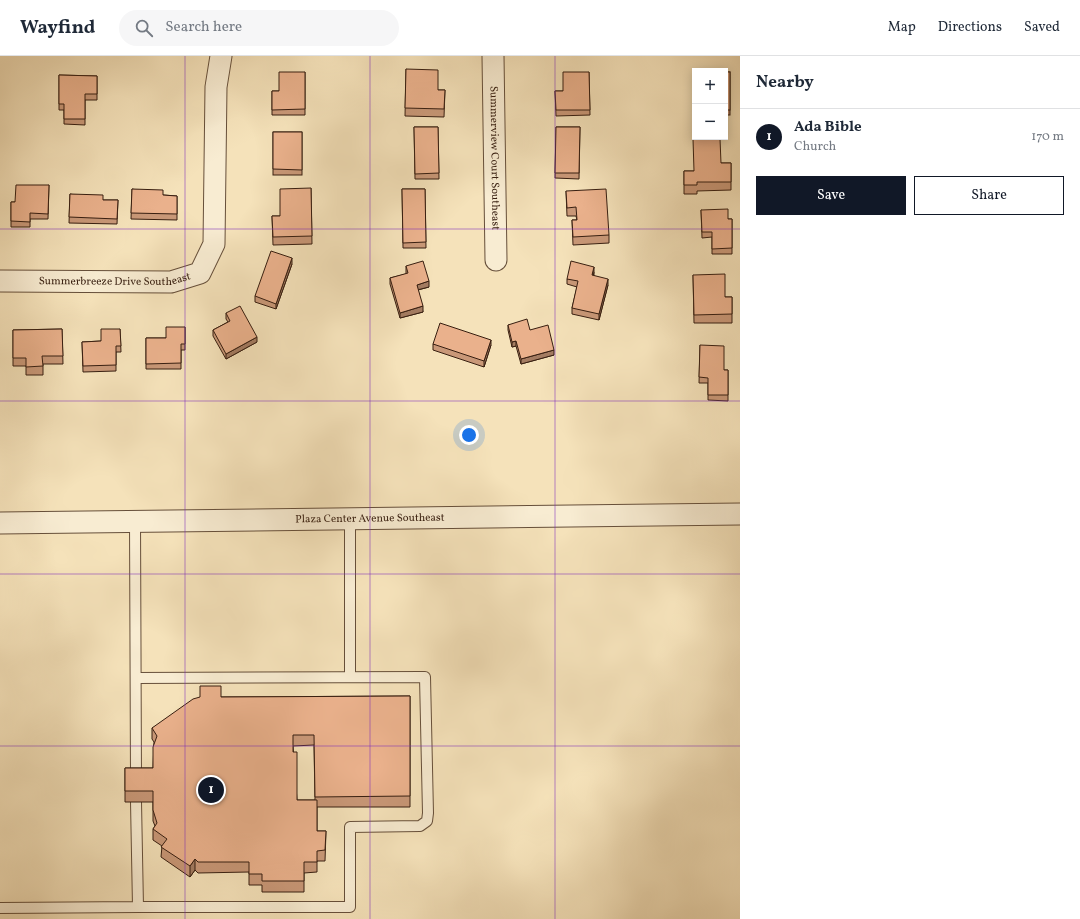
<!DOCTYPE html>
<meta charset="utf-8">
<style>
:root{--surface:#fff;--page:#f6f6f7;--text:#1f2937;--muted:#747a83;--line:#e0e1e3;--accent:#111827}
body{margin:0;font-family:Vollkorn,serif;background:var(--page);color:var(--text)}
.controls{position:absolute;right:12px;top:12px;display:grid;overflow:hidden;border-radius:0px;box-shadow:0 2px 10px #0003}
.controls button{width:36px;height:36px;display:grid;place-items:center;padding:0;border:0;border-bottom:1px solid var(--line);background:var(--surface);color:var(--text);font:20px sans-serif}
.you{position:absolute;left:469px;top:379px;width:14px;height:14px;margin:-10px;border:3px solid #fff;border-radius:50%;background:#1a73e8;box-shadow:0 0 0 6px #1a73e833}
.badge{display:grid;place-items:center;width:26px;height:26px;border-radius:50%;background:var(--accent);color:#fff;font-size:13px;font-weight:700}
.pin{position:absolute;translate:-50% -50%;border:2px solid #fff;box-shadow:0 1px 4px #0006}
.list{margin:0;padding:0;list-style:none}
h2{display:flex;justify-content:space-between;align-items:center;height:52px;margin:0;padding:0 16px;font-size:17px}
h2 small{font-size:13px;font-weight:400;color:var(--muted)}
.list li{display:grid;grid-template-columns:26px 1fr auto;gap:12px;align-items:center;box-sizing:border-box;height:56px;padding:0 16px;border-top:1px solid var(--line)}
.list b{display:block;font-size:15px;white-space:nowrap}
.list p{margin:0;font-size:13px;white-space:nowrap;color:var(--muted)}
.list em{font-size:13px;font-style:normal;color:var(--muted)}
.actions{display:flex;gap:8px;padding:12px 16px}
.actions a{flex:1;padding:9px 0;border:1px solid var(--accent);border-radius:0px;text-align:center;font-size:14px;color:var(--accent)}
.actions .main{background:var(--accent);color:#fff}
.icon{flex:none;width:22px;height:22px;fill:none;stroke:currentColor;stroke-width:2;stroke-linecap:round;stroke-linejoin:round}
.map{position:relative;flex:none;width:740px;height:863px;overflow:hidden}
header{display:flex;align-items:center;gap:24px;box-sizing:border-box;height:56px;padding:0 20px;background:var(--surface);border-bottom:1px solid var(--line)}
header strong{font-size:19px}
nav{display:flex;gap:22px;margin-inline-start:auto;font-size:14px}
.search{width:280px;height:36px;background:var(--page);display:flex;align-items:center;gap:10px;box-sizing:border-box;padding:0 14px;border-radius:22px;color:var(--muted);font-size:15px}
main{display:flex}
aside{flex:1;background:var(--surface)}
.map>svg:first-child{display:block}
.lines{fill:none;stroke-linecap:round;stroke-linejoin:round}
.lane-casing{stroke:#664f3a;stroke-width:12}
.street-casing{stroke:#664f3a;stroke-width:23}
.lane{stroke:#f8ecd2;stroke-width:10}
.street{stroke:#f8ecd2;stroke-width:21}
.wall{fill:#c99878;stroke:#371e10;fill-rule:evenodd}
.shaded-wall{fill:#a47c62;stroke:#371e10}
.building{fill:#eab18c;stroke:#371e10}
.grid{fill:none;stroke:#7b2cbf;stroke-width:1;stroke-opacity:0.55}
.labels{text-anchor:middle;dominant-baseline:central;stroke-width:3;stroke-linejoin:round;paint-order:stroke}
.street-label{font-size:11px;fill:#371e10;stroke:#f8ecd2}
</style>
<header>
<strong>Wayfind</strong>
<div class="search"><svg class="icon" aria-label="search" viewBox="0 0 24 24"><circle cx="10" cy="10" r="6"/><path d="M15 15l6 6"/></svg>Search here</div>
<nav><a>Map</a><a>Directions</a><a>Saved</a></nav>
</header>
<main>
<div class="map">
<svg width="740" height="863" viewBox="0 0 740 863">
<rect width="100%" height="100%" fill="#f5e2ba"/>
<filter id="stains"><feTurbulence type="fractalNoise" baseFrequency=".005" numOctaves="4"/><feColorMatrix values="0 0 0 0 .2 0 0 0 0 .09 0 0 0 0 .02 0 0 0 .5 -.17"/></filter>
<radialGradient id="worn" r=".72"><stop offset=".6" stop-color="#630" stop-opacity="0"/><stop offset="1" stop-color="#630" stop-opacity=".3"/></radialGradient>
<g class="lines">
<defs>
<g id="lane">
<path d="M350 463V621"/>
<path d="M135 464 136 722"/>
<path d="M136 622 425 621 428 757 427 765 420 770 350 771V851H138"/>
<path d="M0 852 138 851 136 746"/>
</g>
<g id="street">
<path id="s1" d="M493 0 496 204"/>
<path id="s2" d="M0 225 171 226 200 217 214 188 216 31 221 0"/>
<path id="s3" d="M0 467 740 458"/>
</g>
</defs>
<use href="#lane" class="lane-casing"/>
<use href="#street" class="street-casing"/>
<use href="#lane" class="lane"/>
<use href="#street" class="street"/>
</g>
<g class="wall">
<path d="M406 13 438 34H445L444 61 405 60Z"/>
<path d="M305 16V59H272V35H279Z"/>
<path d="M589 16 590 59 556 60 555 35H563Z"/>
<rect x="725" y="16" width="5" height="43"/>
<path d="M59 19 97 20V44H85V69L64 68V54H59Z"/>
<path d="M414 71H438L439 123H415Z"/>
<path d="M556 71H580L579 123 555 122Z"/>
<rect x="273" y="76" width="29" height="43"/>
<path d="M721 107H731V134L697 135V138H684V115H694Z"/>
<path d="M49 129 48 163H30V171H11V146H15Z"/>
<path d="M311 132 312 188 273 189 272 160H280Z"/>
<path d="M132 133 163 139 177 140V164L131 163Z"/>
<path d="M402 133H425L426 192H403Z"/>
<path d="M566 135 609 179V187L573 189 572 164H577L576 160H567Z"/>
<path d="M70 138 103 144H118L117 168 69 167Z"/>
<path d="M701 154 728 163H732V198H712V181L702 182Z"/>
<path d="M292 208 276 253 255 246V240Z"/>
<path d="M406 210 429 231 418 234 423 256 400 262 390 228V222L406 218Z"/>
<path d="M594 216V220L608 229 599 264 572 258V252L577 231 567 228V223Z"/>
<path d="M693 219 725 241H732V267H694Z"/>
<path d="M226 257 257 286 226 303 213 280V274L228 266 226 263Z"/>
<path d="M508 269 530 274 554 299 521 308 516 290 512 291 508 274Z"/>
<path d="M185 271V294H181V313H146V282H166Z"/>
<path d="M62 273 63 308H43V319H26V310H13V274Z"/>
<path d="M120 273 121 296H116V315L83 316 82 286 101 285Z"/>
<path d="M433 288 491 289 484 311 433 294Z"/>
<path d="M700 289 724 314H728V345L708 344V327H699Z"/>
<path d="M410 640V751H317V775H326L325 805H317V816L304 817V836H262V829H249V816L198 817 195 814 190 821 161 801 162 790 153 784V773L155 770 153 765V746H125V712H153L154 686 152 683V672L221 641ZM314 689 315 744H297L293 690Z"/>
</g>
<g class="shaded-wall">
<path d="M292 202V208L276 253V248Z"/>
<path d="M594 211V216L592 225V219Z"/>
<path d="M608 223V229L599 264V258Z"/>
<path d="M429 225V231L417 234V229Z"/>
<path d="M423 250V256L400 262V257Z"/>
<path d="M257 281V286L226 303V298Z"/>
<path d="M491 284V289L484 311V305Z"/>
<path d="M516 285V290L512 291V286Z"/>
<path d="M554 294V299L521 308V303Z"/>
<path d="M195 803V814L190 821V810Z"/>
</g>
<g class="building">
<path d="M406 13 438 14V34H445L444 53 405 52Z"/>
<path d="M279 16H305V53L272 54V35H279Z"/>
<path d="M563 16H589L590 54H556L555 35H563Z"/>
<rect x="725" y="16" width="5" height="38"/>
<path d="M59 19 97 20V38H85V63H64V48H59Z"/>
<path d="M414 71H438L439 117 415 118Z"/>
<path d="M556 71H580L579 117H555Z"/>
<path d="M273 76H302V114L273 113Z"/>
<path d="M693 83H720L721 107H731V126H697V129H684V115H694Z"/>
<path d="M16 129H49L48 158 30 157V166L11 165V146H15Z"/>
<path d="M311 132 312 180 273 181 272 160H280V133Z"/>
<path d="M132 133 163 134V139L177 140V158L131 157Z"/>
<path d="M402 133H425L426 186 403 187Z"/>
<path d="M606 133 609 179 573 181 572 164H577L576 151 567 152 566 135Z"/>
<path d="M70 138 103 139V144H118L117 163 69 161Z"/>
<path d="M728 153V163H732V192L712 193V176H702L701 154Z"/>
<path d="M271 195 292 202 276 248 255 240Z"/>
<path d="M423 205 429 225 417 229 423 250 400 257 390 222 408 217 406 210Z"/>
<path d="M571 205 594 211 592 219 608 223 599 258 572 252 578 225 567 223Z"/>
<path d="M725 218V241H732V258L694 259 693 219Z"/>
<path d="M240 250 257 281 226 298 213 274 230 265 226 257Z"/>
<path d="M527 263 530 274 548 269 554 294 521 303 516 285 512 286 508 269Z"/>
<path d="M440 267 491 284 484 305 433 288Z"/>
<path d="M166 271H185V288H181V307L146 308V282H166Z"/>
<path d="M62 273 63 300H42L43 310 26 311V302H13V274Z"/>
<path d="M101 273H120L121 290H116V309L83 310 82 286 101 285Z"/>
<path d="M700 289 724 290V314H728V339H708V322L699 321Z"/>
<path d="M200 630H221V641L410 640V740L315 741 314 679H293V696H297V744H317V775H326L325 794 317 795V806H304V825H262V818H249V806H198L195 803 190 810 161 791 167 783 153 773 157 767 153 754V735H125V712H153V691L157 680 152 672 193 643 200 641Z"/>
</g>
<path class="grid" d="M185 0V863M370 0V863M555 0V863M0 173H740M0 345H740M0 518H740M0 690H740"/>
<g class="labels">
<g class="street-label">
<text stroke="none"><textPath href="#s1" startOffset="102">Summerview Court Southeast</textPath></text>
<text stroke="none"><textPath href="#s2" startOffset="115">Summerbreeze Drive Southeast</textPath></text>
<text stroke="none"><textPath href="#s3" startOffset="370">Plaza Center Avenue Southeast</textPath></text>
</g>
</g>
<rect width="100%" height="100%" filter="url(#stains)"/>
<rect width="100%" height="100%" fill="url(#worn)"/>
</svg>
<div class="controls">
<button>+</button>
<button>−</button>
</div>
<div class="you"></div>
<div class="pin badge" style="left:211px;top:734px">1</div>
</div>
<aside>
<h2>Nearby<small></small></h2>
<ul class="list">
<li><span class="badge">1</span><div><b>Ada Bible</b><p>Church</p></div><em>170 m</em></li>
</ul>
<div class="actions"><a class="main">Save</a><a>Share</a></div>
</aside>
</main>
